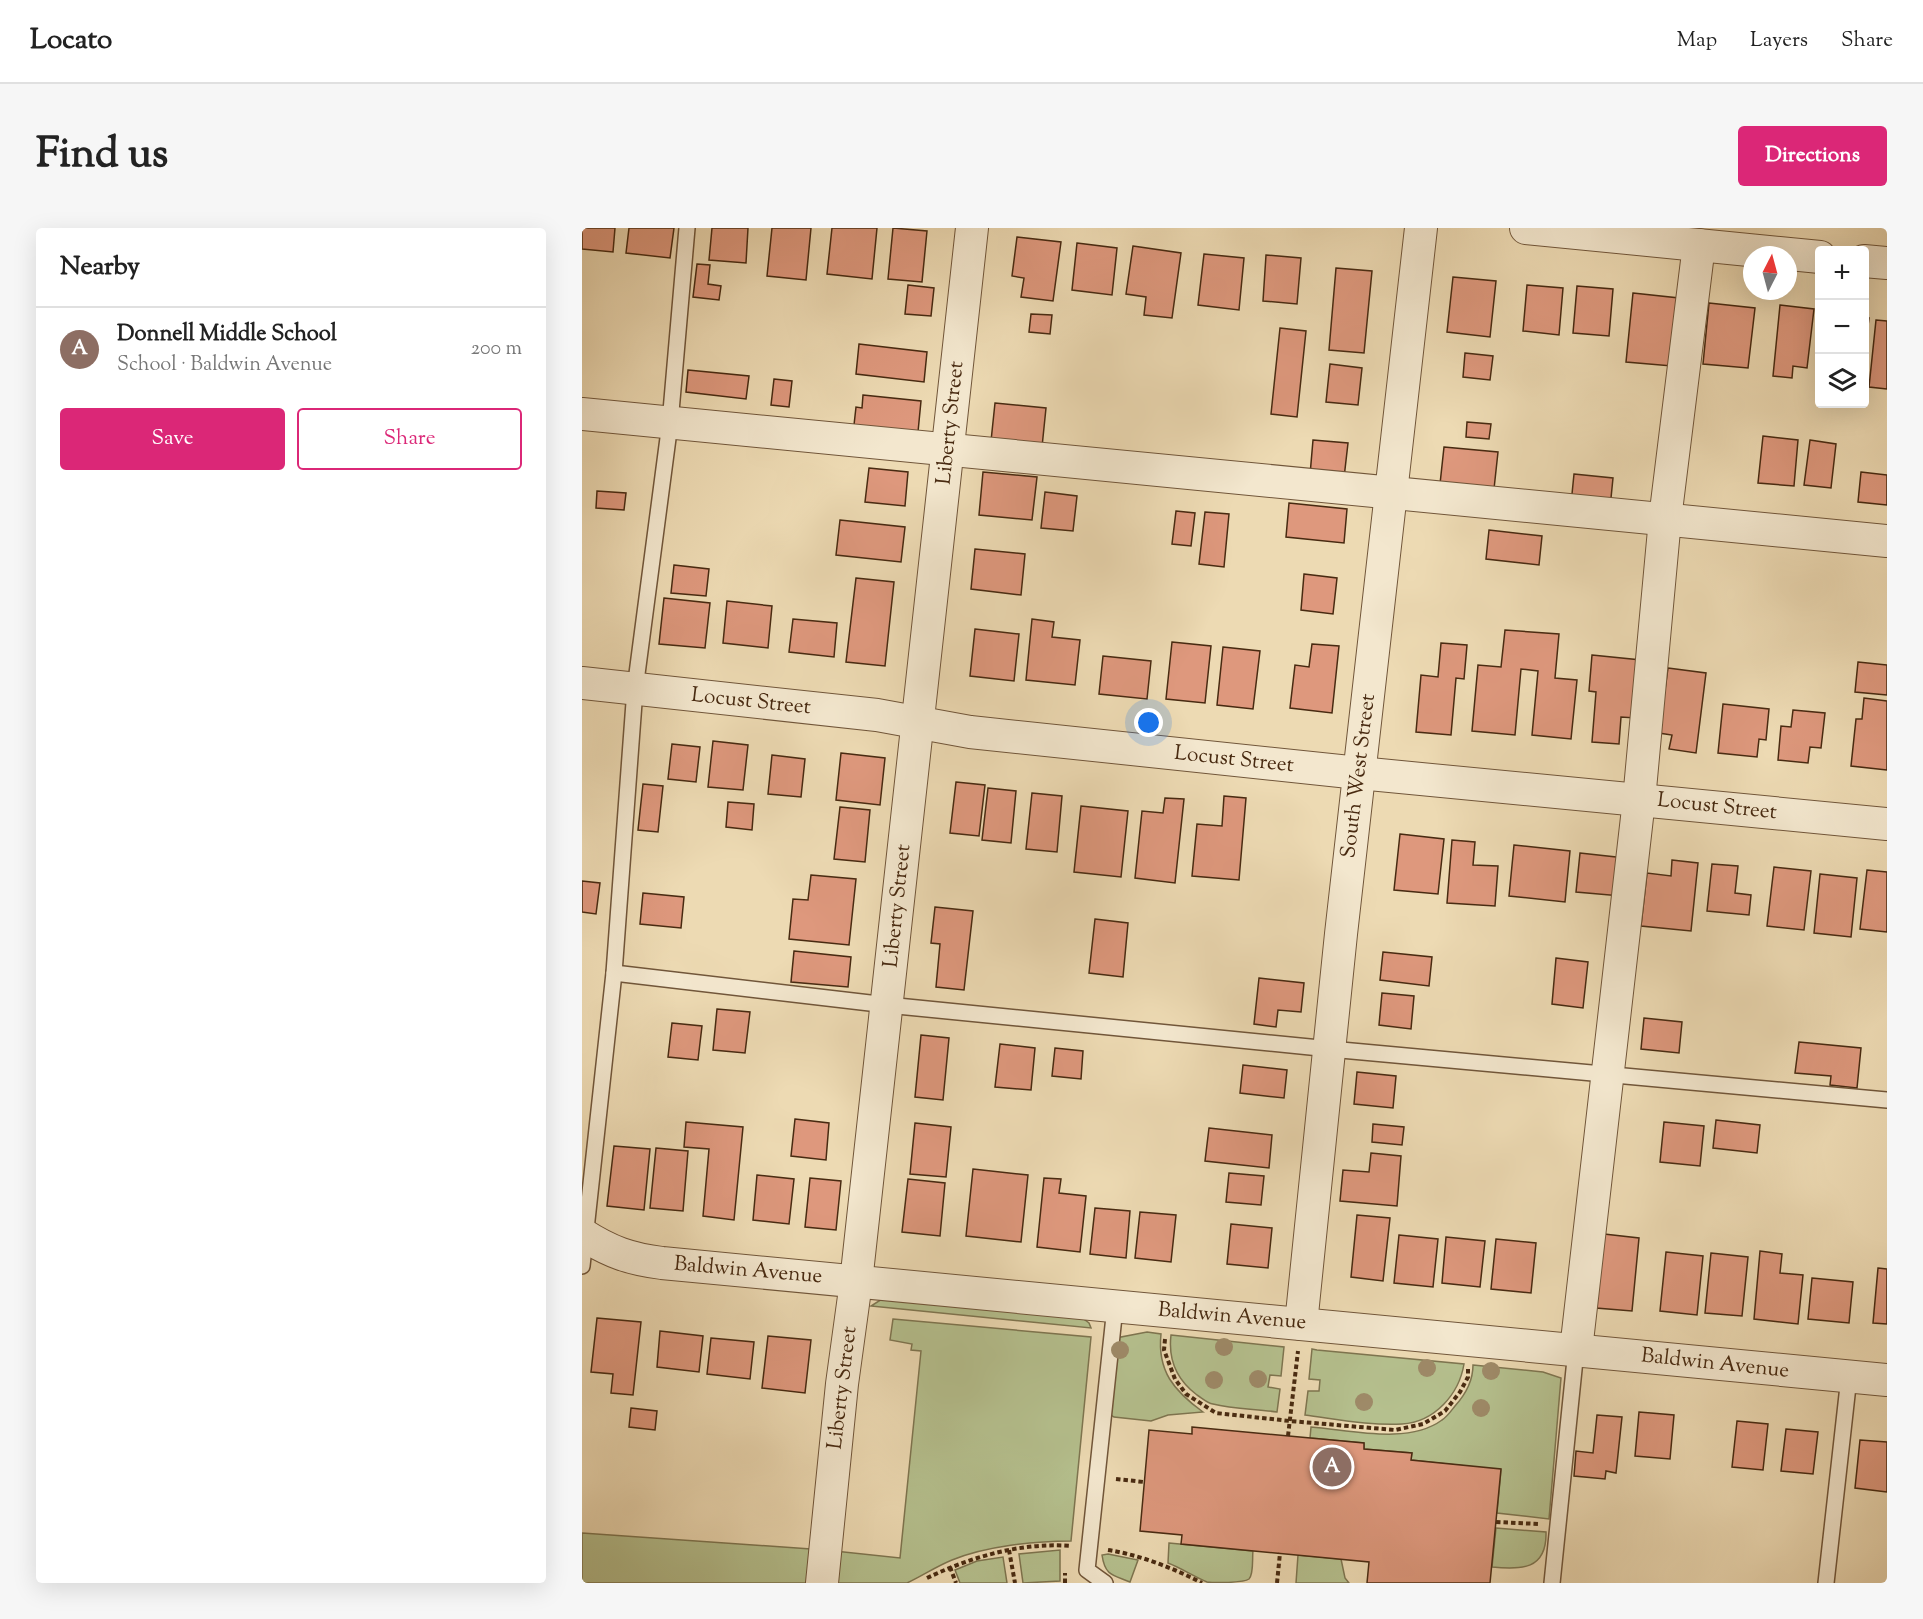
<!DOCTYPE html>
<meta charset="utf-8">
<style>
:root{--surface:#fff;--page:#f6f6f6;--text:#222;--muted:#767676;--line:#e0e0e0;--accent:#db2777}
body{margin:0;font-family:"Sorts Mill Goudy",serif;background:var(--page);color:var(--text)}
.controls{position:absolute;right:18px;top:18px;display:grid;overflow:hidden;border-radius:6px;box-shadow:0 6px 24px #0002}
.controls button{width:54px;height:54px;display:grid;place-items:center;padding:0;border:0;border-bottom:2px solid var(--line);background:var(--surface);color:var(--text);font:30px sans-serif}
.compass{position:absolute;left:1161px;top:18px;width:54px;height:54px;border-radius:50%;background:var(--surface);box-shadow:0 6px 24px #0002;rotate:6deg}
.you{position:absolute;left:567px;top:495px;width:21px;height:21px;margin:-15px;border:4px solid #fff;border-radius:50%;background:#1a73e8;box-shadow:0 0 0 9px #1a73e833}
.badge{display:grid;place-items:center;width:39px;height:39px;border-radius:50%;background:var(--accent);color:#fff;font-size:20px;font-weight:700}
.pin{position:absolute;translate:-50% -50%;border:3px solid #fff;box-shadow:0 2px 6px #0006}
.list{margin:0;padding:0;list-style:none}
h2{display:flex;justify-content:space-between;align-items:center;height:78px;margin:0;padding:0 24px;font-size:26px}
h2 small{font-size:20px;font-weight:400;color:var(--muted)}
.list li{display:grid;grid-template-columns:39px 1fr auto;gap:18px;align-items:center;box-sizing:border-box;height:84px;padding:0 24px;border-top:2px solid var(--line)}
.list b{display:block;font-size:22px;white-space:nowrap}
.list p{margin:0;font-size:20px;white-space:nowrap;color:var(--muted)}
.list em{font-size:20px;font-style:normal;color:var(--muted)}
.actions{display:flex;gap:12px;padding:18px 24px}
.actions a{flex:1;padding:14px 0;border:2px solid var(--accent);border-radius:6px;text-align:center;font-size:21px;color:var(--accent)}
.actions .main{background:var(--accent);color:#fff}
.icon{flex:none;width:33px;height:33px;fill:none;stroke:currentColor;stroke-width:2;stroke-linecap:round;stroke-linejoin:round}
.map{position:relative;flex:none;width:1305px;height:1355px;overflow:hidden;border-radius:6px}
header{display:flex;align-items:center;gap:36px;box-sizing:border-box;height:84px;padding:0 30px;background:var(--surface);border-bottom:2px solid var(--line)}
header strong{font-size:28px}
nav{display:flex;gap:33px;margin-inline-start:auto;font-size:21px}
.intro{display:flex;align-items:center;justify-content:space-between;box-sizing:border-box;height:144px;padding:0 36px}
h1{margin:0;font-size:42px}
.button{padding:15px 27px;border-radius:6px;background:var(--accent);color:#fff;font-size:21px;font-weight:700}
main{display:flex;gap:36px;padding:0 36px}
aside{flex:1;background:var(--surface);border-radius:6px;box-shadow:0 6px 24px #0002}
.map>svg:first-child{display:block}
.green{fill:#b5c08e;stroke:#7e7550;stroke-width:1.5}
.building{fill:#de987d;stroke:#482a11;stroke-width:1.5}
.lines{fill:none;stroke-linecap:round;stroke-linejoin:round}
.lane-casing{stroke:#71563a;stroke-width:18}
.street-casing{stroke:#71563a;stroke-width:34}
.path{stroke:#482a11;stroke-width:4;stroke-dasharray:4.5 3;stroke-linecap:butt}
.lane{stroke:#f3e7ce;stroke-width:15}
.street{stroke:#f3e7ce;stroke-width:32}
.tree{fill:#9e8a68}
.labels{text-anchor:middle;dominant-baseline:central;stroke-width:4.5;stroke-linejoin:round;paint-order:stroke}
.street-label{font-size:21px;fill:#482a11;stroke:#f3e7ce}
</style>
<header>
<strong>Locato</strong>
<nav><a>Map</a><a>Layers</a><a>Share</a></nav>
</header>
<div class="intro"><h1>Find us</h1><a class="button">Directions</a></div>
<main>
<aside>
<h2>Nearby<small></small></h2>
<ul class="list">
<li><span class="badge" style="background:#8d6e63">A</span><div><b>Donnell Middle School</b><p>School · Baldwin Avenue</p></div><em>200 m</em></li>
</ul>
<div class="actions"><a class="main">Save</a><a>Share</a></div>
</aside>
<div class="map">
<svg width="1305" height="1355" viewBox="0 0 1305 1355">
<rect width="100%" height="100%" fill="#eddab3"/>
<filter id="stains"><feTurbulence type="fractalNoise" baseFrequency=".00333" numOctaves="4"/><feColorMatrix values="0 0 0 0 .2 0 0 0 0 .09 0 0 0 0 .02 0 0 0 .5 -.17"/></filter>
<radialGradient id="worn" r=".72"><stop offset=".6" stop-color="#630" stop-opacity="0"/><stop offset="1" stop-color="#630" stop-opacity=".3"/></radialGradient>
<g class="green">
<path d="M300 1071 499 1089 507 1095 509 1100 289 1078Z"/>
<path d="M311 1091 509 1109 489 1313C453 1313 404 1318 370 1332 355 1338 340 1348 325 1355H0V1305L243 1322 318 1330 339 1123 329 1122 330 1116 308 1112Z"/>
<path d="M565 1104 579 1106C575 1143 592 1163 621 1184L586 1187 569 1193 532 1189 529 1187 534 1110Z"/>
<path d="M589 1107 702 1119 699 1148 688 1147 686 1159 698 1161 695 1184C674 1181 651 1181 631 1176 625 1175 620 1170 615 1167 595 1152 586 1132 589 1107Z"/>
<path d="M730 1121 735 1122 882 1136C877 1166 853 1194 820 1196 790 1198 754 1191 723 1187L726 1163H737L738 1152 727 1151Z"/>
<path d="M891 1137 961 1144 979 1150 967 1291 915 1285 919 1242 829 1232 830 1225 782 1221V1215L728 1210 729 1199C769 1202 826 1217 860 1192 865 1189 869 1183 873 1178 883 1167 891 1153 891 1137Z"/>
<path d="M914 1300 964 1304C965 1342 939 1342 910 1339Z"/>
<path d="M587 1315 671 1323C670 1330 672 1346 667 1351 661 1355 632 1355 625 1354 611 1348 599 1340 586 1335Z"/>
<path d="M478 1322V1353L441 1355 437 1326Z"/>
<path d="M526 1326 556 1332 548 1354C531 1347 523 1348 520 1327Z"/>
<path d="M716 1327 759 1331 763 1350 767 1355H714Z"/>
<path d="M421 1329 425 1355H378L373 1342 395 1333Z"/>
</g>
<g class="building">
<path d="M0 0H33L31 24 0 21Z"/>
<path d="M47 0H92L88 30 44 25Z"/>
<path d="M130 0H166L164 35 127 32Z"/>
<path d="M190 0H229L224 52 185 48Z"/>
<path d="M250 0H295L290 51 245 46Z"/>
<path d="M311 0 345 3 340 54 306 51Z"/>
<path d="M435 9 479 14 471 73 439 69 442 50 430 48Z"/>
<path d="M495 15 535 20 530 67 490 62Z"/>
<path d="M551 18 599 25 590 90 562 87 564 69 544 66Z"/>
<path d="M622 26 662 30 657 82 616 77Z"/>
<path d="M684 27 719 30 715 76 681 73Z"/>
<path d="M115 36 128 37 126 56 139 58 137 72 111 69Z"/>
<path d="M754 40 790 43 782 125 747 122Z"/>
<path d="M871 49 914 53 908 109 865 104Z"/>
<path d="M326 57 352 60 349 88 323 86Z"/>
<path d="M945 57 981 60 977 107 941 103Z"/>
<path d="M995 58 1031 61 1027 108 991 105Z"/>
<path d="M1051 65 1097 70 1090 138 1044 134Z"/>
<path d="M1127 75 1173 80 1166 140 1121 136Z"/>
<path d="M1198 77 1232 81 1225 140 1211 138 1210 150 1191 148Z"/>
<path d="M449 86 470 87 468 106 447 104Z"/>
<path d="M1282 90H1287L1282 129Z"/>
<path d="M1294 92 1305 93V161L1287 159Z"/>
<path d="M698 100 724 103 715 189 689 186Z"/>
<path d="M277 116 345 124 342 154 274 146Z"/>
<path d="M883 125 911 128 908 152 881 149Z"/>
<path d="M748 136 780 140 776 177 744 174Z"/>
<path d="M106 142 167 148 164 171 104 164Z"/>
<path d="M192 151 210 153 207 179 189 177Z"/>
<path d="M281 167 339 173 336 204 272 197 274 179 280 180Z"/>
<path d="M413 175 464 180 460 219 409 213Z"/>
<path d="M885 194 909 196 907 211 884 209Z"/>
<path d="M1181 208 1216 212 1212 258 1176 255Z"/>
<path d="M731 212 766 215 762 250 728 247Z"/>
<path d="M1228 212 1254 216 1249 260 1222 257Z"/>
<path d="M862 219 916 224 912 261 858 256Z"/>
<path d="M287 240 326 244 323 278 283 274Z"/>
<path d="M401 244 455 249 450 292 397 287Z"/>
<path d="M1279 244 1305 247V277L1276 274Z"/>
<path d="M992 246 1031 250 1028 280 989 276Z"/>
<path d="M15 263 44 265 42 282 14 280Z"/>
<path d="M463 264 495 268 491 303 459 300Z"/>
<path d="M707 275 765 281 762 315 704 309Z"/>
<path d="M594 283 613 285 609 318 590 316Z"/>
<path d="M623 284 647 286 642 339 617 336Z"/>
<path d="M258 292 323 299 319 334 254 327Z"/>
<path d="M907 302 960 308 957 337 904 331Z"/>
<path d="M393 321 443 326 439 367 389 361Z"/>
<path d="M92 337 127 341 124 368 89 365Z"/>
<path d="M722 346 755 350 751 386 719 382Z"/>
<path d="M274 350 312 354 303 438 264 434Z"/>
<path d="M82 370 128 375 123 420 77 416Z"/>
<path d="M145 373 190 378 186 420 141 415Z"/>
<path d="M211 391 255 395 252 429 207 424Z"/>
<path d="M450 391 472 394 470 409 498 412 493 457 444 452Z"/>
<path d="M393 401 437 406 432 453 388 448Z"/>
<path d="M923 402 977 406 973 450 995 452 989 511 950 507 956 443 939 441 933 507 890 503 896 437 919 439Z"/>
<path d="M590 414 629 418 623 475 584 471Z"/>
<path d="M859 415 885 417 882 451 874 450 869 507 834 504 839 447 856 449Z"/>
<path d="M730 416 757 418 750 485 708 480 713 437 727 439Z"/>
<path d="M641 419 678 423 671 481 635 477Z"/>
<path d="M1010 427 1059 432 1054 490 1039 489 1037 516 1010 514 1014 464 1007 463Z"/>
<path d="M521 428 569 433 565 471 517 466Z"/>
<path d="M1276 434 1305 437V467L1273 464Z"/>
<path d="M1086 440 1124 445 1114 525 1087 521 1090 507 1077 505Z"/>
<path d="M1282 470 1305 473V542L1269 538 1274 491H1280Z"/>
<path d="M1141 476 1187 481 1184 512 1177 511 1175 529 1136 525Z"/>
<path d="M1211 482 1243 485 1239 520 1228 519 1226 535 1196 532 1199 498 1209 499Z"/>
<path d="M131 513 166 517 161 562 126 559Z"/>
<path d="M90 516 118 519 114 554 86 551Z"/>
<path d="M259 525 303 530 298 577 254 572Z"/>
<path d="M190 527 223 531 219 569 186 566Z"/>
<path d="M374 554 403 557 397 608 368 605Z"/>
<path d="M61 556 81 558 76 604 56 602Z"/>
<path d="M406 560 434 563 429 615 400 612Z"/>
<path d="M450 565 480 568 475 624 444 621Z"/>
<path d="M642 568 664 570 657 652 610 648 615 596 640 598Z"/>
<path d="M583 570 602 571 593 655 553 650 560 583 581 585Z"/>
<path d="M146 574 172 576 170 602 144 599Z"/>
<path d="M499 578 546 583 539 649 492 644Z"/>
<path d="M258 579 288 582 283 634 252 631Z"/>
<path d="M818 606 862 611 856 666 812 662Z"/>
<path d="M870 612 893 614 891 637 916 638 913 678 865 675Z"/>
<path d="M932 617 988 623 983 674 927 668Z"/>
<path d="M998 625 1043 630 1039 668 994 664Z"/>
<path d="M1090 632 1116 635 1109 703 1059 698 1065 645 1089 648Z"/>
<path d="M1130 636 1156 638 1153 665 1169 667 1167 687 1125 683Z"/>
<path d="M1192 639 1229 643 1222 702 1185 698Z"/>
<path d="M1285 642 1305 644V704L1278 701Z"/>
<path d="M1238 646 1275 650 1269 709 1232 705Z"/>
<path d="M229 647 274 651 267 717 207 711 211 671 226 672Z"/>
<path d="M0 653 18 655 14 686 0 684Z"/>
<path d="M61 665 102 669 99 700 58 696Z"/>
<path d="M353 679 391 683 382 762 354 759 358 716 349 715Z"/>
<path d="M513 691 546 695 541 749 507 745Z"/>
<path d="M212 723 269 729 266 759 209 754Z"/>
<path d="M801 724 850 729 847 758 798 752Z"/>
<path d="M974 730 1006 734 1001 780 970 776Z"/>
<path d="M677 750 722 755 719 784 696 782 694 799 672 796Z"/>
<path d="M800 765 832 768 829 801 797 797Z"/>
<path d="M135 781 168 784 163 825 131 822Z"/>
<path d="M1062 790 1100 794 1097 825 1059 821Z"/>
<path d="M90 795 120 798 116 832 86 829Z"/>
<path d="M339 807 367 810 361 872 333 869Z"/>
<path d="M1217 814 1279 820 1275 860 1248 857 1249 848 1213 845Z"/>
<path d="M418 816 453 820 449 862 413 859Z"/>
<path d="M473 820 501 823 499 851 470 848Z"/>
<path d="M661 837 705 842 702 870 658 865Z"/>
<path d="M775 844 814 848 811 880 772 876Z"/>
<path d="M213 891 247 895 244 932 209 928Z"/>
<path d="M1134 892 1178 897 1175 925 1131 920Z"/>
<path d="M104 894 161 899 152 992 121 988 127 921 102 919Z"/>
<path d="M1082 894 1122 898 1118 938 1078 934Z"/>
<path d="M333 895 369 899 364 949 328 946Z"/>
<path d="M791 896 822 899 820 917 790 914Z"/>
<path d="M627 900 690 907 687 940 623 933Z"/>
<path d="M32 918 68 921 62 982 25 978Z"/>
<path d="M74 920 106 923 101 983 68 980Z"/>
<path d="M789 925 819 928 815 978 758 973 761 942 787 944Z"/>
<path d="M391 941 446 947 439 1014 384 1008Z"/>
<path d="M647 945 682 948 679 977 644 974Z"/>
<path d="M175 947 212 951 207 996 171 992Z"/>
<path d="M228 950 259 953 254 1002 223 999Z"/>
<path d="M462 950 479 951 477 965 504 968 498 1024 455 1019Z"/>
<path d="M326 951 363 955 358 1008 320 1004Z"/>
<path d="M513 980 548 983 544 1030 508 1026Z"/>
<path d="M558 984 594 987 589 1034 553 1030Z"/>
<path d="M775 987 808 990 801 1053 769 1049Z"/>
<path d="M649 996 690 1000 686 1040 645 1036Z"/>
<path d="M1022 1006 1057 1010 1050 1083 1014 1080Z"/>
<path d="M817 1007 856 1011 851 1059 812 1055Z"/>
<path d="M864 1009 903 1013 898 1059 860 1055Z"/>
<path d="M914 1011 954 1015 949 1065 909 1061Z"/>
<path d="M1178 1023 1200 1026 1198 1045 1221 1047 1216 1096 1172 1091Z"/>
<path d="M1084 1024 1121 1028 1115 1087 1078 1083Z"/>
<path d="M1129 1025 1166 1029 1160 1088 1123 1085Z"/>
<path d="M1296 1040 1305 1041V1096L1291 1095Z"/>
<path d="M1230 1050 1271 1054 1267 1095 1226 1091Z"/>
<path d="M15 1090 59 1094 51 1167 29 1165 31 1146 9 1144Z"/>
<path d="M78 1103 121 1108 117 1144 75 1139Z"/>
<path d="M186 1108 229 1112 223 1165 180 1160Z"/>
<path d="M129 1110 172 1114 168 1151 125 1146Z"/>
<path d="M49 1180 75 1183 73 1202 47 1199Z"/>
<path d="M1057 1184 1092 1187 1088 1231 1053 1228Z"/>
<path d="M1015 1187 1040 1189 1034 1245 1024 1243 1023 1251 992 1248 994 1223 1011 1225Z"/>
<path d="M1155 1193 1186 1196 1181 1242 1150 1239Z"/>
<path d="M610 1199 782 1215V1221L830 1225 829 1232 919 1241 908 1355H785L787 1334 599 1316 600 1307 558 1303 567 1202 610 1206Z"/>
<path d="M1204 1201 1236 1204 1231 1246 1199 1243Z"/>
<path d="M1278 1212 1305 1214V1264L1273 1260Z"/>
</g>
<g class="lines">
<defs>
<g id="lane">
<path d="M32 745 305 777 748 821 1305 872"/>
<path d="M0 1038 32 745 53 461 88 195 105 0"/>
<path d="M523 1355 505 1342 533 1079"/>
<path d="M970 1355 994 1122"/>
<path d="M1244 1355 1267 1149"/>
</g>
<g id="street">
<path d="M944 0 1238 29"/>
<path d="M1282 33 1305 35"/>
<path d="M0 186 1305 313"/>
<path d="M0 455 295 487 388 504 777 545 1305 596"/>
<path d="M0 1006C28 1024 48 1031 80 1035L1305 1152"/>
<path d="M719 1096 759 706 839 0"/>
<path d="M994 1122 1057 572 1083 291 1117 17"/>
<path d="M240 1355 260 1156 274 1054 390 0"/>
</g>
</defs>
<use href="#lane" class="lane-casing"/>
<use href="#street" class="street-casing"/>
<g class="path">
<path d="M583 1111 582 1122 593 1151 604 1166 634 1185 708 1193 813 1202 841 1196 863 1183 878 1164 886 1149V1141"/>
<path d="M706 1208 716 1123"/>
<path d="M534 1251 562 1254"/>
<path d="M914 1294 957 1296"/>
<path d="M427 1322 433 1355"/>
<path d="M526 1322C558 1327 591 1340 620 1355"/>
<path d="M368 1339 374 1355"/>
<path d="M345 1350C389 1329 439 1314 489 1318"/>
<path d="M483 1355V1345"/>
<path d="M695 1355 698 1325"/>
</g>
<use href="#lane" class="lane"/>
<use href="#street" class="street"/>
</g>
<g class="tree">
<circle cx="642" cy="1119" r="9"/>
<circle cx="538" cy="1122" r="9"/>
<circle cx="845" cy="1140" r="9"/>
<circle cx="909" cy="1143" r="9"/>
<circle cx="676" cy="1151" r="9"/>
<circle cx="632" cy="1152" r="9"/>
<circle cx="782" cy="1174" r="9"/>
<circle cx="899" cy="1180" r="9"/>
</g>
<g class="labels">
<g class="street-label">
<text transform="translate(369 195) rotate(-84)">Liberty Street</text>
<text transform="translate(169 474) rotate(6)">Locust Street</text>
<text transform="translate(652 532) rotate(6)">Locust Street</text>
<text transform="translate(777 548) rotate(-83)">South West Street</text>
<text transform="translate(1135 579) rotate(6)">Locust Street</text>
<text transform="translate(316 678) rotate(-84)">Liberty Street</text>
<text transform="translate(166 1043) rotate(5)">Baldwin Avenue</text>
<text transform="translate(650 1089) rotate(5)">Baldwin Avenue</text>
<text transform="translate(1133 1136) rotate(6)">Baldwin Avenue</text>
<text transform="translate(261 1160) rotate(-83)">Liberty Street</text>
</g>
</g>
<rect width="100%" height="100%" filter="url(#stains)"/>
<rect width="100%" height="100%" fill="url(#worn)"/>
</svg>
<div class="controls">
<button>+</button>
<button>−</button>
<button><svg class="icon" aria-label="layers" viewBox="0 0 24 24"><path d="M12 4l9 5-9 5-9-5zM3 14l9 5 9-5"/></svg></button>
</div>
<svg class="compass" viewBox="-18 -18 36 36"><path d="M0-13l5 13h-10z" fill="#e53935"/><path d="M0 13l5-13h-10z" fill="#767676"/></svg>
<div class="you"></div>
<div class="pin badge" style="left:750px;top:1239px;background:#8d6e63">A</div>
</div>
</main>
